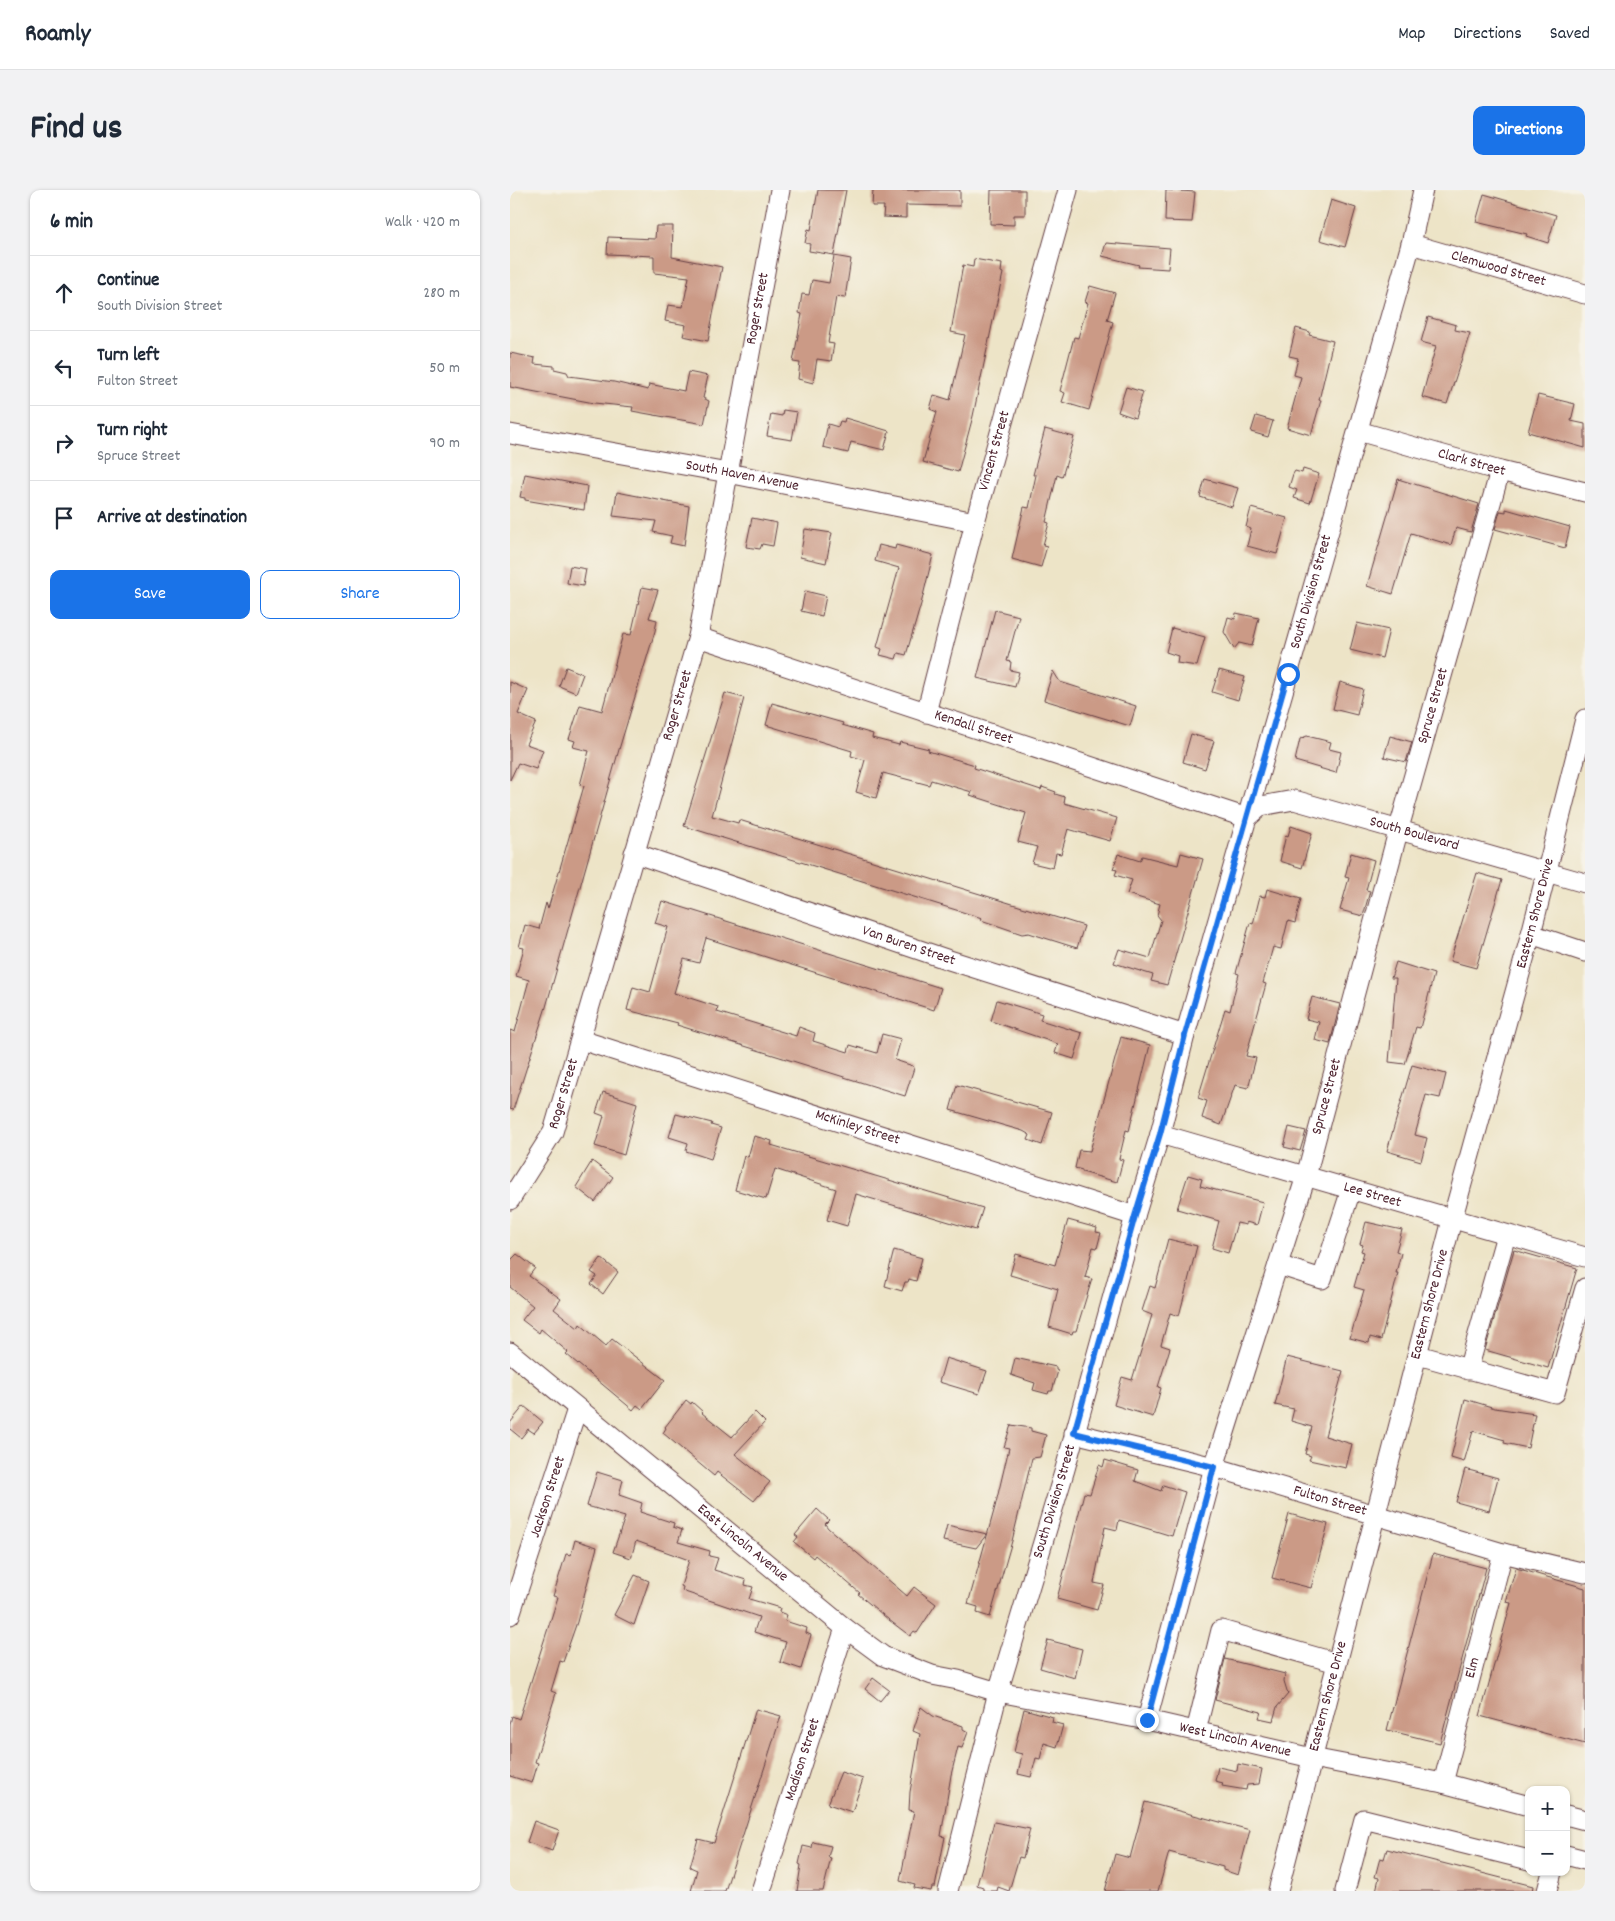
<!DOCTYPE html>
<meta charset="utf-8">
<style>
:root{--surface:#fff;--page:#f2f2f3;--text:#1f2937;--muted:#747a83;--line:#e0e1e3;--accent:#1a73e8}
body{margin:0;font-family:Dekko,sans-serif;background:var(--page);color:var(--text)}
.controls{position:absolute;right:15px;bottom:15px;display:grid;overflow:hidden;border-radius:10px;box-shadow:0 1px 4px #0004}
.controls button{width:45px;height:45px;display:grid;place-items:center;padding:0;border:0;border-bottom:1px solid var(--line);background:var(--surface);color:var(--text);font:25px sans-serif}
.stop{position:absolute;width:15px;height:15px;margin:-11px;border:4px solid #1a73e8;border-radius:50%;background:#fff}
.stop.end{background:#1a73e8;border-color:#fff;box-shadow:0 1px 5px #0008}
.list{margin:0;padding:0;list-style:none}
h2{display:flex;justify-content:space-between;align-items:center;height:65px;margin:0;padding:0 20px;font-size:21px}
h2 small{font-size:16px;font-weight:400;color:var(--muted)}
.list li{display:grid;grid-template-columns:32px 1fr auto;gap:15px;align-items:center;box-sizing:border-box;height:75px;padding:0 20px;border-top:1px solid var(--line)}
.list b{display:block;font-size:19px;white-space:nowrap}
.list p{margin:0;font-size:16px;white-space:nowrap;color:var(--muted)}
.list em{font-size:16px;font-style:normal;color:var(--muted)}
.actions{display:flex;gap:10px;padding:15px 20px}
.actions a{flex:1;padding:11px 0;border:1px solid var(--accent);border-radius:10px;text-align:center;font-size:18px;color:var(--accent)}
.actions .main{background:var(--accent);color:#fff}
.icon{flex:none;width:28px;height:28px;fill:none;stroke:currentColor;stroke-width:2;stroke-linecap:round;stroke-linejoin:round}
.map{position:relative;flex:none;width:1075px;height:1701px;overflow:hidden;border-radius:10px}
header{display:flex;align-items:center;gap:30px;box-sizing:border-box;height:70px;padding:0 25px;background:var(--surface);border-bottom:1px solid var(--line)}
header strong{font-size:24px}
nav{display:flex;gap:28px;margin-inline-start:auto;font-size:18px}
.intro{display:flex;align-items:center;justify-content:space-between;box-sizing:border-box;height:120px;padding:0 30px}
h1{margin:0;font-size:35px}
.button{padding:12px 22px;border-radius:10px;background:var(--accent);color:#fff;font-size:18px;font-weight:700}
main{display:flex;gap:30px;padding:0 30px}
aside{flex:1;background:var(--surface);border-radius:10px;box-shadow:0 1px 4px #0004}
.map>svg:first-child{display:block}
.building{fill:#cb9a86}
.lines{fill:none;stroke-linecap:round;stroke-linejoin:round}
.minor-casing{stroke:#623d42;stroke-width:21}
.minor{stroke:#fff;stroke-width:19}
.route{stroke:#1a73e8;stroke-width:6}
.labels{text-anchor:middle;dominant-baseline:central;stroke-width:4;stroke-linejoin:round;paint-order:stroke}
.street-label{font-size:15px;fill:#4a1f2b;stroke:#f7f3e8}
</style>
<header>
<strong>Roamly</strong>
<nav><a>Map</a><a>Directions</a><a>Saved</a></nav>
</header>
<div class="intro"><h1>Find us</h1><a class="button">Directions</a></div>
<main>
<aside>
<h2>6 min<small>Walk · 420 m</small></h2>
<ul class="list">
<li><svg class="icon" aria-label="ahead" viewBox="0 0 24 24"><path d="M12 20V5M6 11l6-6 6 6"/></svg><div><b>Continue</b><p>South Division Street</p></div><em>280 m</em></li>
<li><svg class="icon" aria-label="left" viewBox="0 0 24 24"><path d="M17 20v-9H6M10 6l-5 5 5 5"/></svg><div><b>Turn left</b><p>Fulton Street</p></div><em>50 m</em></li>
<li><svg class="icon" aria-label="right" viewBox="0 0 24 24"><path d="M7 20v-9h11M14 6l5 5-5 5"/></svg><div><b>Turn right</b><p>Spruce Street</p></div><em>90 m</em></li>
<li><svg class="icon" aria-label="arrive" viewBox="0 0 24 24"><path d="M6 21V4h12l-3 4 3 4H6"/></svg><div><b>Arrive at destination</b></div></li>
</ul>
<div class="actions"><a class="main">Save</a><a>Share</a></div>
</aside>
<div class="map">
<svg width="1075" height="1701" viewBox="0 0 1075 1701">
<rect width="100%" height="100%" fill="#f7f3e8"/>
<filter id="ink" filterUnits="userSpaceOnUse"><feTurbulence type="fractalNoise" baseFrequency=".02" numOctaves="2"/><feDisplacementMap in="SourceGraphic" scale="10" xChannelSelector="R" yChannelSelector="G"/><feConvolveMatrix kernelMatrix="1 2 1 2 8 2 1 2 1" color-interpolation-filters="sRGB"/></filter>
<filter id="wash" filterUnits="userSpaceOnUse"><feTurbulence type="fractalNoise" baseFrequency=".0096" numOctaves="4" result="noise"/><feDisplacementMap in="SourceGraphic" scale="20" xChannelSelector="R" yChannelSelector="G"/><feGaussianBlur stdDeviation="1.12" result="paint"/><feColorMatrix in="noise" values="0 0 0 0 0 0 0 0 0 0 0 0 0 0 0 0 0 1.4 0 .05"/><feComposite in="paint" operator="in"/></filter>
<g filter="url(#wash)">
<rect width="100%" height="100%" fill="#ede4c7"/>
<g id="blocks">
<g class="building">
<path d="M308 0H336L324 65 299 61 300 54 295 53 298 39 301 40Z"/>
<path d="M363 0H450V16L396 15V28L373 27 374 16H362Z"/>
<path d="M481 0H515V25H504V35L480 34Z"/>
<path d="M656 0 685 2 682 32 655 31Z"/>
<path d="M974 4 1046 25 1038 53 1016 46 1017 44 966 32Z"/>
<path d="M821 10 846 18 835 57 810 50Z"/>
<path d="M146 36H163L162 67 212 77 198 151 173 146 176 135 155 131 158 115 173 117 179 87 144 83V66L97 64 98 47 145 49Z"/>
<path d="M596 53 660 58 658 79 628 77 629 75 592 66Z"/>
<path d="M324 66 341 69 335 108 326 107 318 153 324 154 321 171 307 169 303 193 288 189 290 173 283 172 292 124 289 123 292 104 299 105 302 90 319 93Z"/>
<path d="M464 69 492 74 491 82 493 83 463 226 448 282 413 272 427 222 420 219 424 205 440 210 455 145 441 142 453 75 463 77Z"/>
<path d="M580 96 605 103 597 130 603 132 579 220 552 212 555 203 550 201 564 147 568 148 578 113 575 112Z"/>
<path d="M918 127 946 135 945 140 960 143 937 214 912 207 926 156 911 152Z"/>
<path d="M786 138 800 142 799 145 823 151 809 210H811L801 245 777 238 791 187 784 185 788 168 779 166Z"/>
<path d="M0 163 25 168 24 174 44 176V179L57 182 59 186 104 192 138 200 139 194 174 201 178 182 198 186 193 208 199 211 194 234 122 221 123 217 84 213 0 197Z"/>
<path d="M616 197 633 202 625 228 608 222Z"/>
<path d="M1028 205 1065 214 1061 231 1075 234V258L1018 242Z"/>
<path d="M273 220 287 222 282 250 257 246 261 224 272 226Z"/>
<path d="M746 226 763 231 758 247 741 242Z"/>
<path d="M335 228 379 241 374 260 341 252 338 263 313 257 318 234 328 237 330 231 334 232Z"/>
<path d="M535 239 564 247 552 287 547 285 536 332 539 333 533 355 537 356 531 377 502 369 514 317 519 318 526 285H523Z"/>
<path d="M793 279 809 284 800 313 784 308 787 300 779 297 783 284 785 281 792 283Z"/>
<path d="M15 284 77 296 74 320 15 310V308L10 307Z"/>
<path d="M695 289 728 298 722 317 690 307Z"/>
<path d="M888 289 969 314 961 342 946 338 941 355 901 343 883 404 857 396Z"/>
<path d="M107 302 179 316 174 356 160 353 162 346 143 342 146 331 103 326Z"/>
<path d="M741 318 777 328 767 364 737 356 741 339 736 337Z"/>
<path d="M996 319 1060 337 1055 358 985 339 990 321 996 322Z"/>
<path d="M242 328 267 333 263 356 252 354 250 359 236 357Z"/>
<path d="M295 339 322 343 316 373 290 367Z"/>
<path d="M369 355 385 359 386 355 423 365 411 414 396 465 388 463 386 469 370 465 372 459 367 457 389 378 365 371Z"/>
<path d="M60 376 76 379 73 396 57 393Z"/>
<path d="M132 397 148 400 139 428 147 430 145 441 110 556 36 817 3 920 0 919V840L5 842 19 790 6 786 14 758 9 757 15 735 29 739 36 713 38 719 74 596 70 595 79 561 63 557 65 551 59 549 70 515 92 521 113 444 121 445Z"/>
<path d="M295 401 316 406 312 426 291 421Z"/>
<path d="M485 420 509 426 497 471 501 472 500 480 509 482 505 497 467 488Z"/>
<path d="M726 423 749 428 742 456 729 453 724 459 714 442 718 427 725 429Z"/>
<path d="M847 433 879 440 872 468 840 460Z"/>
<path d="M662 438 695 447 687 476 667 473 668 466 656 462Z"/>
<path d="M56 477 73 484 66 503 49 496Z"/>
<path d="M709 480 735 487 728 510 702 502Z"/>
<path d="M543 481 550 492 626 516 620 536 534 510Z"/>
<path d="M0 492 18 500 8 524 26 532 16 554 33 560 26 579 8 573 0 590Z"/>
<path d="M830 492 853 499 847 525 823 519Z"/>
<path d="M215 503 234 508 202 626 228 633 229 630 574 736 567 758 519 743 512 744 471 730 472 728 174 636Z"/>
<path d="M262 513 333 533 332 535 363 544 362 548 389 555 390 552 419 559 418 561 465 575 464 578 531 600 532 597 546 602 545 604 555 607 554 613 607 628 600 651 558 639 551 664 546 663 543 678 522 673 527 657 508 652 516 623 460 605 462 602 421 590 419 595 373 583 366 608 346 602 355 570 341 566 342 561 256 535Z"/>
<path d="M681 544 704 551 695 579 673 572Z"/>
<path d="M797 546 821 552 819 559 831 562 826 583 785 571 790 549Z"/>
<path d="M880 546 902 552 896 572 874 567Z"/>
<path d="M781 636 802 643 792 678 770 671 776 645 778 646Z"/>
<path d="M671 663 693 669 657 795 641 791 643 785 604 773 609 759 640 768 651 730 647 725 650 714 617 704 622 690 605 685 607 680 603 679 608 664 630 671 632 666 668 675Z"/>
<path d="M841 663 864 670 856 700 860 701 853 726 830 720 839 688 835 687Z"/>
<path d="M967 683 992 690 966 778 940 771Z"/>
<path d="M757 699 791 709 785 733 778 731 771 759 763 757 753 793 756 794 736 866 746 868 738 898 725 895 711 935 692 928 697 911 688 908 715 819 720 821 729 784 726 783 740 733 743 734 750 706 755 707Z"/>
<path d="M152 711 431 798 424 820 196 748 189 773 174 769 164 803 208 817 207 822 286 846 289 837 305 843 303 851 338 862 340 855 367 863 372 844 391 849 385 870 403 876 404 878 395 906 167 835 168 833 117 820 123 797 140 802 158 737 145 733Z"/>
<path d="M886 772 924 784 910 838 906 837 895 874 879 872 886 788H881Z"/>
<path d="M802 807 830 814 820 854 805 850 809 832 796 829Z"/>
<path d="M487 810 532 824 530 830 572 843 564 869 545 863 548 854 481 831Z"/>
<path d="M611 847 640 855 619 941 616 940 609 969 613 970 607 992 572 982V980L565 978 569 960 580 961Z"/>
<path d="M902 875 936 884 930 908 916 905 905 945 917 948 911 971 877 961Z"/>
<path d="M447 895 542 922 532 955 518 950 520 945 513 941 440 920Z"/>
<path d="M93 902 127 913 114 965 85 956 94 926 86 923Z"/>
<path d="M166 924 202 933 201 935 211 938 201 969 176 961 178 953 159 947Z"/>
<path d="M779 937 796 941 790 961 774 957Z"/>
<path d="M244 946 262 951 261 955 473 1018 466 1040 346 1004 337 1036 317 1030 326 999 265 979 256 1009 225 1000 234 966 238 967Z"/>
<path d="M82 971 103 987 85 1012 66 997Z"/>
<path d="M678 985 692 989 690 996 753 1012 747 1035 736 1032V1035L727 1033 718 1063 702 1058 709 1031 667 1019Z"/>
<path d="M558 1030 587 1038 586 1042 591 1043 587 1058 583 1057 575 1087 582 1089 566 1141H563L562 1144 539 1137 548 1099 500 1085 506 1064 545 1075Z"/>
<path d="M856 1032 892 1040 886 1061 891 1063 886 1083H888L871 1150 860 1147 859 1153 840 1148 854 1100 844 1097 854 1062 851 1061 853 1055 850 1054Z"/>
<path d="M658 1049 687 1056 669 1126 660 1123 651 1155 660 1158 648 1197 651 1198 643 1227 604 1215 612 1187 622 1190 642 1125 632 1121 640 1096 645 1098Z"/>
<path d="M384 1060 412 1068 406 1091 399 1089 398 1092H395L392 1101 375 1096Z"/>
<path d="M1004 1060 1067 1078 1038 1178 975 1160Z"/>
<path d="M7 1064 25 1078 19 1086 51 1109 44 1119 68 1138 70 1134 96 1156 102 1149 155 1190 132 1219 127 1215 123 1220 56 1164 58 1162 31 1139 29 1143 12 1130 23 1116 0 1097V1071Z"/>
<path d="M91 1068 108 1082 93 1104 81 1094 87 1086 81 1082Z"/>
<path d="M777 1167 833 1181 815 1246 842 1254 836 1278 799 1270 801 1266 795 1264 802 1237 781 1231 784 1219 765 1215Z"/>
<path d="M436 1168 477 1181 469 1204 429 1192Z"/>
<path d="M505 1168 546 1177V1180L548 1181 542 1201H539L538 1204 523 1200 525 1193 501 1185Z"/>
<path d="M955 1209 985 1218 1025 1224 1018 1258 994 1253 995 1250 963 1241 954 1272 941 1268Z"/>
<path d="M176 1210 181 1214 182 1212 193 1222 192 1223 222 1247 245 1222 255 1232 225 1264 260 1292 244 1311 207 1282 204 1286 153 1243 156 1238 155 1237Z"/>
<path d="M14 1216 33 1232 24 1243 18 1239 11 1248 0 1239V1233Z"/>
<path d="M501 1235 521 1238V1241L536 1245 530 1267 522 1268 502 1351 480 1427 467 1423 468 1417 458 1414 485 1317 499 1258 494 1257Z"/>
<path d="M595 1270 628 1280 625 1291 651 1301 653 1295 675 1302 662 1346 609 1330 607 1340 595 1337 584 1393 594 1395 587 1420 547 1409 574 1303 580 1304 589 1275 593 1277Z"/>
<path d="M955 1279 988 1288 979 1321 946 1312Z"/>
<path d="M87 1282 113 1290 109 1305 132 1313 130 1322 164 1333 163 1337 172 1340 168 1352 200 1361 199 1366 208 1368 204 1380 236 1390 235 1395 243 1397 239 1409 270 1418 269 1422 277 1425 275 1431 297 1438 296 1443 301 1445 291 1479 270 1472 276 1452 244 1442 249 1427 172 1401 173 1397 171 1396 179 1370 126 1351 121 1368 103 1362 115 1327 77 1316Z"/>
<path d="M307 1319 319 1330 315 1334 318 1338 397 1406 404 1397 426 1414 407 1443 404 1441 400 1446 379 1430 348 1404 350 1403 305 1365 303 1368 284 1352 288 1347 285 1345Z"/>
<path d="M779 1324 818 1334 801 1398 762 1388Z"/>
<path d="M437 1335 477 1344 466 1358 433 1351Z"/>
<path d="M65 1350 87 1357 67 1432 53 1472 50 1471 41 1501 46 1503 25 1572 28 1573 22 1593 0 1586V1534L2 1526 9 1529 48 1407 43 1406 56 1364 61 1365Z"/>
<path d="M923 1364 976 1378 930 1553 877 1540Z"/>
<path d="M1006 1378 1075 1398V1554L970 1526 1001 1413 996 1412Z"/>
<path d="M125 1385 139 1391 124 1435 104 1425Z"/>
<path d="M538 1450 572 1459 565 1488 530 1478Z"/>
<path d="M715 1469 775 1484 774 1491 778 1504 767 1517 763 1531 749 1528 751 1522 705 1510Z"/>
<path d="M363 1488 379 1500 370 1511 355 1499Z"/>
<path d="M411 1517 423 1526 453 1536V1539L458 1542 452 1558 448 1557 441 1585 431 1646 435 1647 425 1697H422L421 1701 404 1698 405 1695 390 1691 404 1621 399 1620 400 1602 410 1544 403 1541Z"/>
<path d="M246 1519 271 1526 215 1701H181L187 1680 180 1677 188 1649 204 1653Z"/>
<path d="M514 1519 543 1527 542 1532 553 1535 547 1557 534 1553 530 1569 526 1568 521 1587 508 1584 512 1564 504 1562Z"/>
<path d="M728 1574 752 1579 749 1594 737 1595 736 1600 712 1596 713 1593 705 1591 708 1577 727 1581Z"/>
<path d="M331 1582 353 1589 342 1622 318 1614Z"/>
<path d="M635 1612 740 1640 728 1685 713 1680V1677L659 1662 648 1701H595L605 1664 620 1668Z"/>
<path d="M24 1631 49 1640 42 1661 17 1652Z"/>
<path d="M484 1632 520 1639 513 1668 509 1667 499 1701 488 1697 487 1701H473V1697L467 1695Z"/>
<path d="M303 1652 321 1656 318 1667 321 1668 313 1701H287L291 1675 289 1674 293 1656 302 1658Z"/>
<path d="M877 1659 1023 1696 1022 1701H866L869 1688 865 1687 870 1668 874 1669Z"/>
</g>
</g>
</g>
<g filter="url(#ink)">
<use href="#blocks" fill-opacity="0" stroke="#623d42" stroke-width="1"/>
<g class="lines">
<defs>
<g id="minor">
<path id="s1" d="M901 54 1075 104"/>
<path id="s2" d="M848 241 990 281 1075 302"/>
<path id="s3" d="M0 244 218 283 465 332"/>
<path id="s4" d="M188 447 737 628 751 616 784 610 1075 693"/>
<path id="s5" d="M416 523 465 332 558 0"/>
<path id="s6" d="M124 663 436 769 675 845"/>
<path d="M1021 744 1075 762"/>
<path id="s7" d="M71 850 625 1026"/>
<path id="s8" d="M650 944 1075 1067"/>
<path id="s9" d="M0 1010 43 942 188 447 270 0"/>
<path d="M768 1075 812 1089 841 1000"/>
<path id="s10" d="M0 1162 335 1438 373 1466 422 1485 448 1490 488 1502 637 1530 802 1568 933 1593 1019 1616"/>
<path d="M908 1165 1045 1203 1075 1098"/>
<path d="M958 1180 996 1045"/>
<path id="s11" d="M564 1243 704 1277 993 1363 1075 1383"/>
<path id="s12" d="M0 1425 67 1219"/>
<path id="s13" d="M637 1530 704 1277 796 986 889 638 990 281"/>
<path d="M686 1541 711 1440 827 1473"/>
<path id="s14" d="M933 1593 993 1363"/>
<path d="M1056 1625 1075 1630"/>
<path d="M1056 1665 1075 1670"/>
<path id="s15" d="M251 1701 335 1438"/>
<path id="s16" d="M438 1701 488 1502 555 1279 625 1026 650 944 675 845 901 54 913 0"/>
<path id="s17" d="M768 1701 942 1030 1021 744 1075 529"/>
<path d="M835 1701 854 1629 1019 1670"/>
<path d="M1037 1701 1042 1682"/>
</g>
</defs>
<use href="#minor" class="minor-casing"/>
<use href="#minor" class="minor"/>
</g>
</g>
<g class="lines" filter="url(#ink)">
<path class="route" d="M637 1530 704 1277 564 1243 625 1026 650 944 675 845 778 484"/>
</g>
<g class="labels">
<g class="street-label">
<text stroke="none"><textPath href="#s1" startOffset="91">Clemwood Street</textPath></text>
<text stroke="none"><textPath href="#s9" startOffset="930">Roger Street</textPath></text>
<text stroke="none"><textPath href="#s5" startOffset="271">Vincent Street</textPath></text>
<text stroke="none"><textPath href="#s2" startOffset="118">Clark Street</textPath></text>
<text stroke="none"><textPath href="#s3" startOffset="236">South Haven Avenue</textPath></text>
<text stroke="none"><textPath href="#s16" startOffset="1349">South Division Street</textPath></text>
<text stroke="none"><textPath href="#s9" startOffset="525">Roger Street</textPath></text>
<text stroke="none"><textPath href="#s13" startOffset="1054">Spruce Street</textPath></text>
<text stroke="none"><textPath href="#s4" startOffset="290">Kendall Street</textPath></text>
<text stroke="none"><textPath href="#s4" startOffset="755">South Boulevard</textPath></text>
<text stroke="none"><textPath href="#s17" startOffset="1011">Eastern Shore Drive</textPath></text>
<text stroke="none"><textPath href="#s6" startOffset="290">Van Buren Street</textPath></text>
<text stroke="none"><textPath href="#s9" startOffset="120">Roger Street</textPath></text>
<text stroke="none"><textPath href="#s13" startOffset="649">Spruce Street</textPath></text>
<text stroke="none"><textPath href="#s7" startOffset="290">McKinley Street</textPath></text>
<text stroke="none"><textPath href="#s8" startOffset="221">Lee Street</textPath></text>
<text stroke="none"><textPath href="#s17" startOffset="606">Eastern Shore Drive</textPath></text>
<text stroke="none"><textPath href="#s12" startOffset="124">Jackson Street</textPath></text>
<text stroke="none"><textPath href="#s11" startOffset="265">Fulton Street</textPath></text>
<text stroke="none"><textPath href="#s16" startOffset="404">South Division Street</textPath></text>
<text stroke="none"><textPath href="#s10" startOffset="301">East Lincoln Avenue</textPath></text>
<text stroke="none"><textPath href="#s14" startOffset="119">Elm</textPath></text>
<text stroke="none"><textPath href="#s17" startOffset="201">Eastern Shore Drive</textPath></text>
<text stroke="none"><textPath href="#s10" startOffset="844">West Lincoln Avenue</textPath></text>
<text stroke="none"><textPath href="#s15" startOffset="138">Madison Street</textPath></text>
</g>
</g>
</svg>
<div class="controls">
<button>+</button>
<button>−</button>
</div>
<div class="stop" style="left:778px;top:484px"></div>
<div class="stop end" style="left:637px;top:1530px"></div>
</div>
</main>
